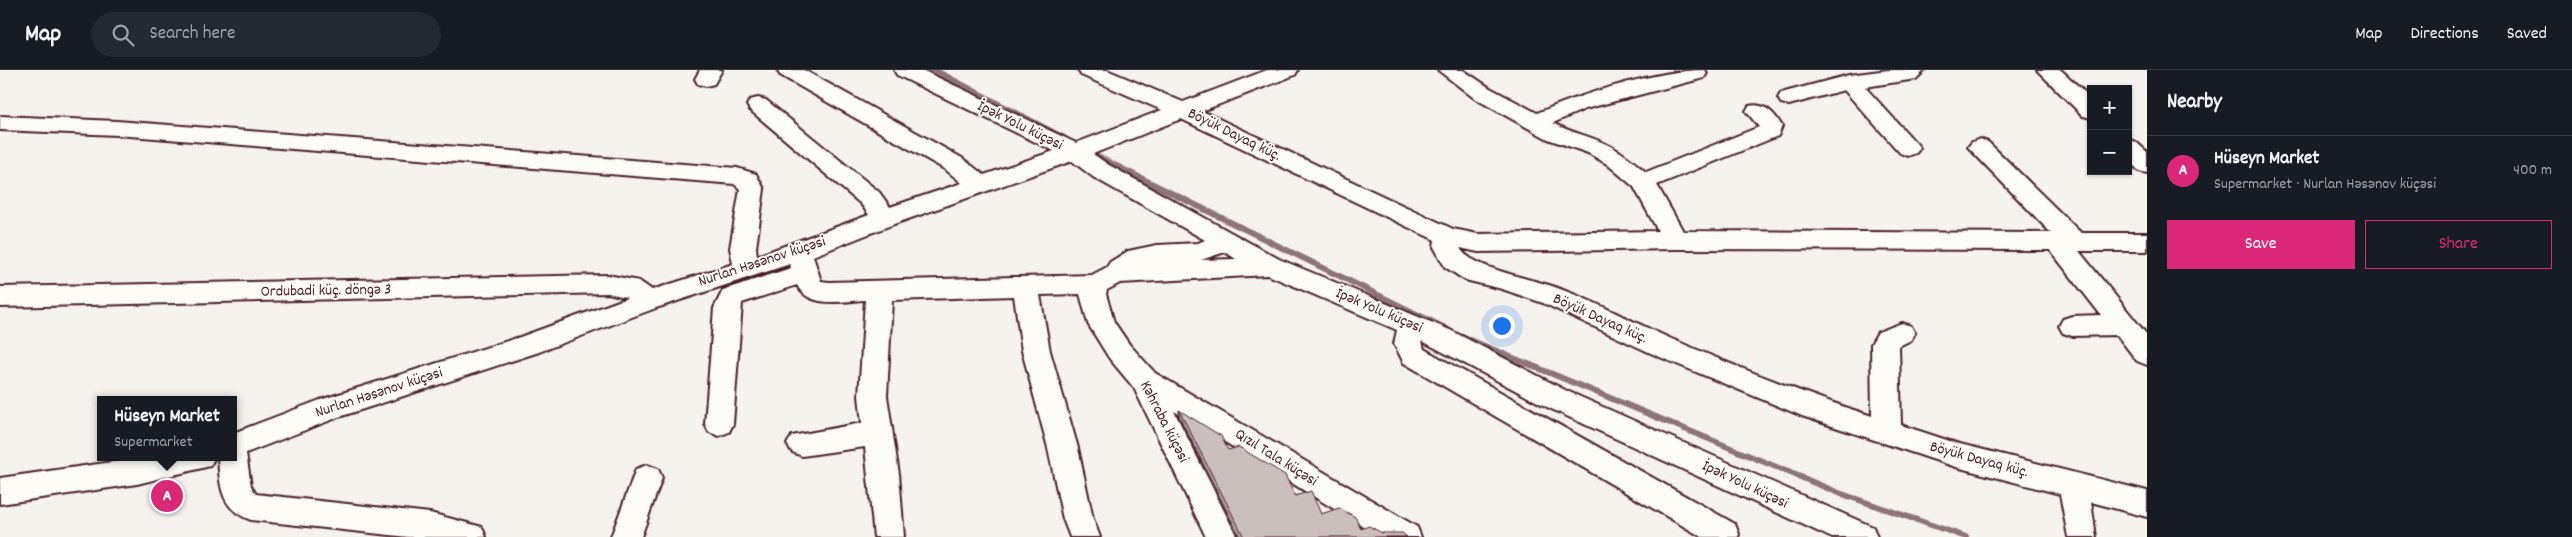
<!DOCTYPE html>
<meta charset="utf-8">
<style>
:root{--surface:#171b24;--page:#242831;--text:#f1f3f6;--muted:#9ea1a6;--line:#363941;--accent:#db2777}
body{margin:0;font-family:Dekko,sans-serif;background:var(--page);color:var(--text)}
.controls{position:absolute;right:15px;top:15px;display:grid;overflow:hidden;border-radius:0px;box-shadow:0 1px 4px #0004}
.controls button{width:45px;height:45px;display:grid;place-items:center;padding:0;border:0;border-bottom:1px solid var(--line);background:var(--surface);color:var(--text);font:25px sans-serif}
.you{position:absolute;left:1501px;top:255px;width:18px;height:18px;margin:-12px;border:4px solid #fff;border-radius:50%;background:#1a73e8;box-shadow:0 0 0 8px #1a73e833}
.badge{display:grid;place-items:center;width:32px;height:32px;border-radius:50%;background:var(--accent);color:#fff;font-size:16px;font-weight:700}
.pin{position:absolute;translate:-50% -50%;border:2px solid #fff;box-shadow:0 1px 5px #0006}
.popup{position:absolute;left:97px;top:326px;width:140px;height:65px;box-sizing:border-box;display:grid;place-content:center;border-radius:0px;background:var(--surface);filter:drop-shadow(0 1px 4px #0005);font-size:16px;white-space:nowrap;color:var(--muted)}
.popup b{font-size:19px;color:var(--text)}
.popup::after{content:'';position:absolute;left:50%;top:100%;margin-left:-10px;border:10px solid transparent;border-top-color:var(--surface)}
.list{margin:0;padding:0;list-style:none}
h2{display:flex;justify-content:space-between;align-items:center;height:65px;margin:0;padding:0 20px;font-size:21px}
h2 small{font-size:16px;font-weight:400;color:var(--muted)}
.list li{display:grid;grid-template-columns:32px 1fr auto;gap:15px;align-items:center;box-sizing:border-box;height:70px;padding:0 20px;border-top:1px solid var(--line)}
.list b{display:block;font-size:19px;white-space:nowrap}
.list p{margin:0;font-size:16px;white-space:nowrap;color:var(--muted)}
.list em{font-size:16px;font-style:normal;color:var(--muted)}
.actions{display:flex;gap:10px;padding:15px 20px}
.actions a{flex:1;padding:11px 0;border:1px solid var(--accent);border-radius:0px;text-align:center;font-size:18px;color:var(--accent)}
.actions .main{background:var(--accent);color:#fff}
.icon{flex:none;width:28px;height:28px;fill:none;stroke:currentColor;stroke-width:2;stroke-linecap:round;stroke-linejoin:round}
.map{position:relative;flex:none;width:2147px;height:467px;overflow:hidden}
header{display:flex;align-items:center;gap:30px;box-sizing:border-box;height:70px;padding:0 25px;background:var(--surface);border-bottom:1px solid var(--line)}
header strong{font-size:24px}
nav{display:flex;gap:28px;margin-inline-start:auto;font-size:18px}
.search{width:350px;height:45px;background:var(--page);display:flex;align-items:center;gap:12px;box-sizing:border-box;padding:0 18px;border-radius:28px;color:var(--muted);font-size:19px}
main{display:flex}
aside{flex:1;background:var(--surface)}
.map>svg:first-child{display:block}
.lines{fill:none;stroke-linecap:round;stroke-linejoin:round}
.stream{stroke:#8e7378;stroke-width:6}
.minor-casing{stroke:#4a1f2b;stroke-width:4}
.minor{fill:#fdfcf7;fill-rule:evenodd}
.wall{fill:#afa4a3;stroke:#4a1f2b}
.building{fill:#cbbfbe;stroke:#4a1f2b}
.labels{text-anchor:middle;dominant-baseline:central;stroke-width:4;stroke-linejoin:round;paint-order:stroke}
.street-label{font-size:16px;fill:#4a1f2b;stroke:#fdfcf7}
</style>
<header>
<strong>Map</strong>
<div class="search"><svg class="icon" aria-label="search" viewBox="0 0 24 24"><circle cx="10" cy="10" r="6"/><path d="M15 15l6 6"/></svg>Search here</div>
<nav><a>Map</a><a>Directions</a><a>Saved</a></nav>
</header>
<main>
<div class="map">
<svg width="2147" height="467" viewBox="0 0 2147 467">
<rect width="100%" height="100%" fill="#f6f3ef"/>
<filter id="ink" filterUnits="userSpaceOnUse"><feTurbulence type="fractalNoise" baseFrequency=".02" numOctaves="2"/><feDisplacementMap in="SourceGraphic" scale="10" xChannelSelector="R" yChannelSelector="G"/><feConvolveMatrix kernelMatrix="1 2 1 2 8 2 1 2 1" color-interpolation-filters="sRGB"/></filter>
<g filter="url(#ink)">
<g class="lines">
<g class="stream">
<path d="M934 0 1064 68"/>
<path d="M1098 87 1447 259"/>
<path d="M1463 267 1839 423 1966 467"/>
</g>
<defs>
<g id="minor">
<path d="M700 0H722L714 14 706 16 698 14 695 9Z"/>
<path d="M777 0H804L962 88 984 105 1054 81 897 5 894 0H922L1076 73 1162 40 1081 5 1078 0H1107L1183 32 1267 0H1298L1295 5 1202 41 1453 159 1478 164 1658 161 1634 117 1607 94 1588 83 1548 69 1474 28 1438 0H1463L1490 18 1537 43C1582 24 1657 0 1705 0L1707 3 1704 8 1585 39 1553 53C1569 62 1587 65 1604 73 1620 80 1633 91 1646 102L1759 57 1746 41 1749 36C1765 32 1774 43 1782 56L1778 66 1657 115 1683 161 2051 163 1968 77 1972 72 1980 69 1988 72 2081 163H2147V181H2079L2147 265V295L2137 291 2117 265 2072 266 2063 263 2059 256 2063 249 2072 246 2101 245 2050 180 1675 179 1478 182 1460 178C1470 197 1527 208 1549 215 1592 229 1632 252 1674 270 1739 298 1805 324 1872 346L1871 274 1878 262 1902 253 1911 256 1915 263 1911 270 1899 276 1901 355 1956 373 2147 421V447L2091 432 2096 467H2068L2060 424 1956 397 1802 346 1655 285 1543 233 1502 219 1465 210 1445 197 1434 177 1435 170 1181 49 1093 84 1109 95 1279 189 1450 260 1567 321 1873 457 1877 467H1830L1547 337 1422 271 1424 279 1735 454 1739 464 1738 467H1702L1404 293 1394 274 1397 260 1268 205 1120 213 1107 220 1106 224 1114 252 1129 274 1155 303 1417 457 1421 467H1380L1174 341 1237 467H1206L1134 318 1109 288 1088 254 1080 224 1040 225 1050 281 1078 378 1093 449 1100 467H1070L1063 449 1048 378 1022 281 1014 226 892 230 887 326 899 404 904 467H874L865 377 802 386 792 382 787 374 792 366 862 353 859 326 865 230C843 231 809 239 797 215L742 233 733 354 729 362 719 366 709 362 705 354 714 238 723 220 791 198 790 194 656 238 539 282 339 347 246 383 251 416 256 424 430 443 482 457 486 467H408L251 450C220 439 220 416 218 387H233V363L320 330 520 267 627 228 625 227 608 223 0 237V217L608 205 639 211 652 220 733 194 730 178 740 119 734 114 117 65 0 60V46L117 51 737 98 756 104 764 119 756 178 757 186 869 145 861 134 750 40 747 35 750 30 758 28 766 30 879 122 890 137 962 113 946 100 780 5ZM1072 91 1093 107 1205 170 1198 173 1157 175 1128 181 1110 192 1107 197 1092 205 829 212 821 211 813 186 894 154ZM1225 182 1236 189 1201 190Z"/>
<path d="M1888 0H1925L1916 9 1865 17 1916 73 1920 78 1916 83 1908 86 1900 83 1844 20 1789 35 1781 33 1778 28 1781 23 1849 5Z"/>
<path d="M2037 0H2061L2091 28V48L2083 46Z"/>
<path d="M2128 69 2136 72 2147 82V103L2139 101 2128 90Z"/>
<path d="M147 387H215L210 396 137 414 0 434V408Z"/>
<path d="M647 395 658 399 662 408 641 467H611L636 399Z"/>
</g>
</defs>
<use href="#minor" class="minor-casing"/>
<use href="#minor" class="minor"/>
</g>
<path class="wall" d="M1179 340 1228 380 1321 444 1361 459 1382 463 1407 467H1240L1179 346Z"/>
<path class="building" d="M1179 340 1221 366 1228 380 1239 377 1285 405 1295 426 1311 421 1321 444 1339 438 1355 447 1361 459 1369 456 1382 463H1402L1407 467H1244Z"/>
</g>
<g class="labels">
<g class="street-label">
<text transform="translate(1020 56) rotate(26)">İpək Yolu küçəsi</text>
<text transform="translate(1234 65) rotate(26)">Böyük Dayaq küç.</text>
<text transform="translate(762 192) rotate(-18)">Nurlan Həsənov küçəsi</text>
<text transform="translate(326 221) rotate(-1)">Ordubadi küç. döngə 3</text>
<text transform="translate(1379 241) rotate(23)">İpək Yolu küçəsi</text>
<text transform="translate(1600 249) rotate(24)">Böyük Dayaq küç.</text>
<text transform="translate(379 323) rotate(-18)">Nurlan Həsənov küçəsi</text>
<text transform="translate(1164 352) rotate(63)">Kəhraba küçəsi</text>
<text transform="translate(1276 388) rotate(32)">Qızıl Tala küçəsi</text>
<text transform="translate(1979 390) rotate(15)">Böyük Dayaq küç.</text>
<text transform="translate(1745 415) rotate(25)">İpək Yolu küçəsi</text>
</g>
</g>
</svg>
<div class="controls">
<button>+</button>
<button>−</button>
</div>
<div class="you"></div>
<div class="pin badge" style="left:167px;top:426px">A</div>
<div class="popup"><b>Hüseyn Market</b>Supermarket</div>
</div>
<aside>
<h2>Nearby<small></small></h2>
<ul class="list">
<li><span class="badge">A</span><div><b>Hüseyn Market</b><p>Supermarket · Nurlan Həsənov küçəsi</p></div><em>400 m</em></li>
</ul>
<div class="actions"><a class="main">Save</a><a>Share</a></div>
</aside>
</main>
